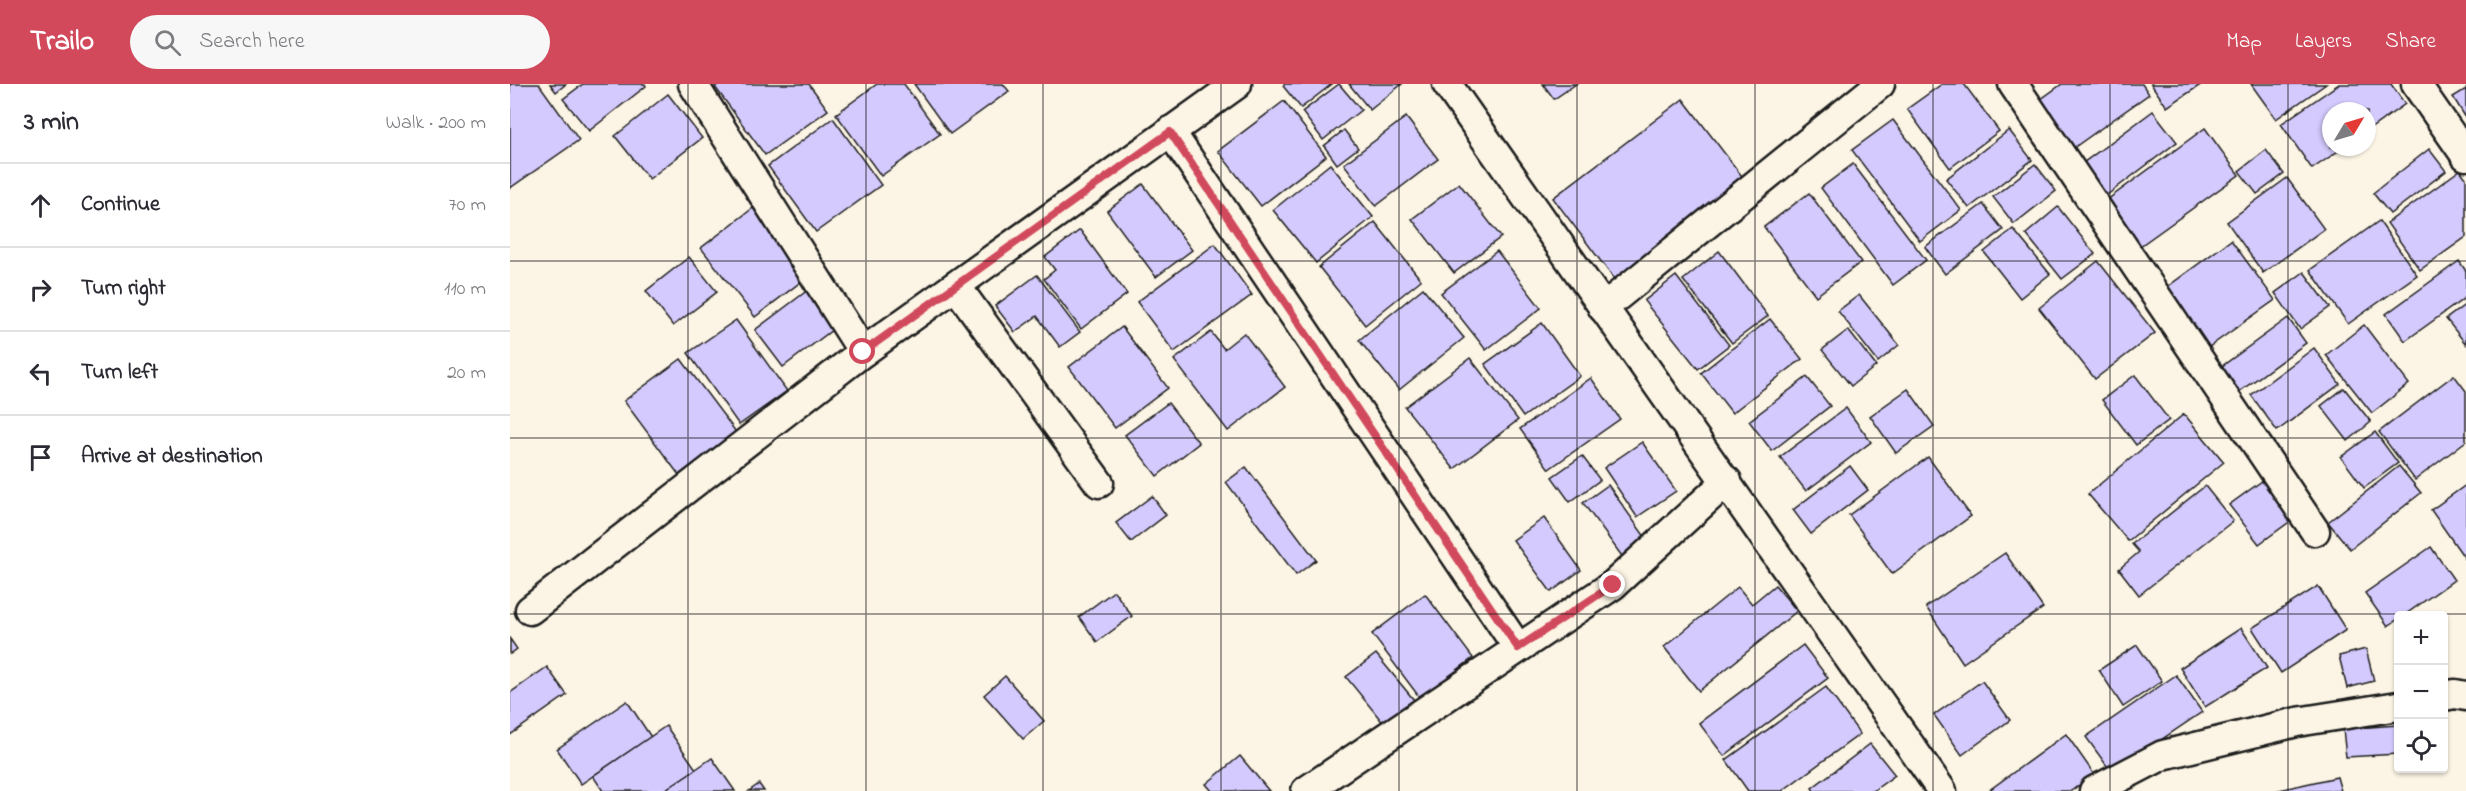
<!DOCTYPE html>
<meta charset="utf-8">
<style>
:root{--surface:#fff;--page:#f7f7f7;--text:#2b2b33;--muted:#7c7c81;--line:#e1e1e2;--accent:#d1495b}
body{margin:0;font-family:"Indie Flower",sans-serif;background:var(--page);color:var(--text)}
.controls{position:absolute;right:18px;bottom:18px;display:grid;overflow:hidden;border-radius:6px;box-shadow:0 2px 4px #0004}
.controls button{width:54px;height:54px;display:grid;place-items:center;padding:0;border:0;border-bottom:2px solid var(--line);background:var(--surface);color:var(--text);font:30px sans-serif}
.compass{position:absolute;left:1812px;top:18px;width:54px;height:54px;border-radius:50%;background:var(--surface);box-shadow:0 2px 4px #0004;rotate:52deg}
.stop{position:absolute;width:18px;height:18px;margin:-14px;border:4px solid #d1495b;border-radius:50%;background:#fff}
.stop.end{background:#d1495b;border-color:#fff;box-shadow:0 2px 6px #0008}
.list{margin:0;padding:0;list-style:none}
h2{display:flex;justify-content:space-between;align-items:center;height:78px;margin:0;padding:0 24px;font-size:26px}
h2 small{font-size:20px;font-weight:400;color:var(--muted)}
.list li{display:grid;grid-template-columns:39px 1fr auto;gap:18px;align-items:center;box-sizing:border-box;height:84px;padding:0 24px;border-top:2px solid var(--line)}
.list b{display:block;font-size:22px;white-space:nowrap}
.list em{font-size:20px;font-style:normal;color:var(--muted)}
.icon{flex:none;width:33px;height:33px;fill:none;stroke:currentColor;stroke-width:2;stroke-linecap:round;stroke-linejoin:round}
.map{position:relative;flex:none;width:1956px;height:707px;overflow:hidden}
header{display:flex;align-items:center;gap:36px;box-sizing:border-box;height:84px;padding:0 30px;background:var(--accent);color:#fff}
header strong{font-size:28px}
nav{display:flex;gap:33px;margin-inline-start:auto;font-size:21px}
.search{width:420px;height:54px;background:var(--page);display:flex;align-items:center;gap:15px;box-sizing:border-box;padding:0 21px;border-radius:33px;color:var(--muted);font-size:22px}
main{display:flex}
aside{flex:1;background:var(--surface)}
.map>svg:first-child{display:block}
.building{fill:#d4cafd;stroke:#1c1c1c;stroke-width:1.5}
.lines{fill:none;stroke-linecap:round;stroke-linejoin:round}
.street-casing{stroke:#1c1c1c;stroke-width:33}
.street{stroke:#fcf5e5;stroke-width:28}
.route{stroke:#d1495b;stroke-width:8}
.grid{fill:none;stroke:#1c1c1c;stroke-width:1.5;stroke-opacity:0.55}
</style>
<header>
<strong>Trailo</strong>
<div class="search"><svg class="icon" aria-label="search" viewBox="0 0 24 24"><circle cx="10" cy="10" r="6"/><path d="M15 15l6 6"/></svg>Search here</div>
<nav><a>Map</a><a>Layers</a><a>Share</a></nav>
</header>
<main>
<aside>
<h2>3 min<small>Walk · 200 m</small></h2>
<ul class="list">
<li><svg class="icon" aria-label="ahead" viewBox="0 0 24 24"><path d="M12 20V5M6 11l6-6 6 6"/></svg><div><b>Continue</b></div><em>70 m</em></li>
<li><svg class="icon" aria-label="right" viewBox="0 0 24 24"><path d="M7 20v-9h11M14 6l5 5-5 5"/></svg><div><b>Turn right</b></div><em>110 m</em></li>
<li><svg class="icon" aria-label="left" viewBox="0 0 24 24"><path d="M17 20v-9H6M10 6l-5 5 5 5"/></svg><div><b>Turn left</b></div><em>20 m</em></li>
<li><svg class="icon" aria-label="arrive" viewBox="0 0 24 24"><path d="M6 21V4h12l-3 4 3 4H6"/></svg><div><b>Arrive at destination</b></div></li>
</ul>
</aside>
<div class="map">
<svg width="1956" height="707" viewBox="0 0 1956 707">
<rect width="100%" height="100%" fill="#fcf5e5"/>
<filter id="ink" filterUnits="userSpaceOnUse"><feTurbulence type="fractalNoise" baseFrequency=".0167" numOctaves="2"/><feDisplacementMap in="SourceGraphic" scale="12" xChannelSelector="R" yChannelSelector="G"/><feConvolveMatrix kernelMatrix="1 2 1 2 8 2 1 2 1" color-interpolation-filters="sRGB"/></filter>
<g filter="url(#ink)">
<g class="building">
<path d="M0 0H29L69 56 0 104Z"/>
<path d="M40 0H56L46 8Z"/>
<path d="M73 0H135L136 2 79 47 53 15Z"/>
<path d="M209 0H299L318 26 255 71 205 3Z"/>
<path d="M367 0H394L430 50 371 92 326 30Z"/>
<path d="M404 0H493L499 7 440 50Z"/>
<path d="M775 0H822L791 24 773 2Z"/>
<path d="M829 0 851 26 813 56 792 28Z"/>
<path d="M839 0H892L860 26Z"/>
<path d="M1033 0H1066L1044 15Z"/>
<path d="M1432 0H1454L1489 47 1440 84 1397 25Z"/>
<path d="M1552 0H1632L1639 10 1562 65 1527 18Z"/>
<path d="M1641 0H1692L1657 23Z"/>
<path d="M1741 0H1816L1766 35Z"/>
<path d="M1829 0H1881L1895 20 1857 47V27H1821V63H1834L1802 85 1771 40Z"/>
<path d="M1956 5V34L1943 13Z"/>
<path d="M158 10 192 54 139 95 105 52Z"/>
<path d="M1173 15 1235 96 1105 196 1043 114Z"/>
<path d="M774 17 816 72 751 122 708 67Z"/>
<path d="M1643 27 1667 58 1597 111 1573 79Z"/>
<path d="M896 33 928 75 866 122 834 80Z"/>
<path d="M323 34 371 101 306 148 258 82Z"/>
<path d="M1383 36 1451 126 1410 157 1342 66Z"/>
<path d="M1695 44 1729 91 1626 165 1593 119Z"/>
<path d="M834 46 848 64 827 80 814 62Z"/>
<path d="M1499 46 1522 76 1459 124 1436 95Z"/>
<path d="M1919 65 1936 87 1880 130 1863 109Z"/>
<path d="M1756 66 1774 90 1747 110 1729 87Z"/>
<path d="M820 80 863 133 806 179 763 126Z"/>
<path d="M1343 80 1416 176 1383 201 1311 104Z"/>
<path d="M1525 80 1546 107 1504 140 1483 113Z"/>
<path d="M1950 86 1956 94V153L1910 186 1877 139Z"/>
<path d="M1777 94 1814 145 1753 189 1717 138Z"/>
<path d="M949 99 991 153 944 189 902 135Z"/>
<path d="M633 100 682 166 646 193 597 127Z"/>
<path d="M1299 109 1351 178 1306 212 1254 143Z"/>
<path d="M1473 120 1493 146 1435 190 1415 163Z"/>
<path d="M1548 123 1585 170 1552 195 1516 150Z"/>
<path d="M243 124 297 193 245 233 191 164Z"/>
<path d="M1869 137 1907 191 1838 240 1800 186Z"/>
<path d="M865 138 911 196 855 241 809 183Z"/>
<path d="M1503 145 1540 190 1510 214 1474 168Z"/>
<path d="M570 146 617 210 571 245 534 195 545 186 535 173Z"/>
<path d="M1721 156 1765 216 1692 268 1649 209Z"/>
<path d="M705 160 742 211 664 268 627 218Z"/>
<path d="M987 167 1031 224 976 266 931 209Z"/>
<path d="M1209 167 1258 232 1222 259 1173 196Z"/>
<path d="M179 173 207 208 163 242 136 207Z"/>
<path d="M1588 177 1645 249 1585 295 1529 224Z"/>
<path d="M1949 177 1956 187V213L1895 257 1876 230Z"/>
<path d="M1794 188 1820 223 1790 245 1765 209Z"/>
<path d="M527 191 570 248 550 263 527 232 505 248 485 222Z"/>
<path d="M1166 192 1219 261 1188 285 1134 217Z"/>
<path d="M913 204 954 254 889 306 849 256Z"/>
<path d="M298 206 326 243 273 283 245 246Z"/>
<path d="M1349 211 1389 261 1368 278 1328 227Z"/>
<path d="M1956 220V260L1936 235Z"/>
<path d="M1778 234 1796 259 1722 313 1704 288Z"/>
<path d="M1260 235 1292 275 1222 329 1191 289Z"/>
<path d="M226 236 277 307 229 341 178 269Z"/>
<path d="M1032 239 1070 292 1013 333 975 280Z"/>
<path d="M1854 241 1899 300 1862 329 1816 271Z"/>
<path d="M612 243 658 304 605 344 559 283Z"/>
<path d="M1338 246 1366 282 1341 302 1312 266Z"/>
<path d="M701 248 714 265 734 249 775 303 718 347 664 276Z"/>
<path d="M1804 264 1830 300 1767 347 1741 311Z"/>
<path d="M960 274 1008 336 944 385 895 323Z"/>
<path d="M171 275 226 348 169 391 114 317Z"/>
<path d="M1625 291 1659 336 1626 361 1592 316Z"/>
<path d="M1944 291 1956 307V357L1905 396 1869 348Z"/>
<path d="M1297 293 1320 322 1262 367 1239 337Z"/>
<path d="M1081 294 1110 335 1039 385 1010 345Z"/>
<path d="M1834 304 1861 338 1838 357 1811 322Z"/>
<path d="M1398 305 1424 342 1386 369 1360 332Z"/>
<path d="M658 319 689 359 647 392 615 351Z"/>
<path d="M1336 324 1361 358 1296 407 1270 373Z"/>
<path d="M1674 330 1714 378 1618 457 1578 410Z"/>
<path d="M1865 348 1888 379 1854 404 1831 373Z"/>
<path d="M1132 358 1166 407 1127 433 1094 384Z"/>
<path d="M1072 372 1090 396 1060 418 1042 393Z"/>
<path d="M1418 373 1461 432 1382 490 1339 431Z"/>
<path d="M1340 382 1358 406 1301 450 1283 426Z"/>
<path d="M1889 382 1911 409 1840 465 1818 438Z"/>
<path d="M736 383 806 476 786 491 716 398Z"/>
<path d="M1752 397 1782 436 1749 460 1719 421Z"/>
<path d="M1098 401 1138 457 1114 475 1073 419Z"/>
<path d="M1956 401V476L1921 426Z"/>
<path d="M1695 402 1723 437 1629 511 1609 485 1629 468 1622 460Z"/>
<path d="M642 412 656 431 621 458 606 439Z"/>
<path d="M1034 434 1071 486 1041 508 1003 456Z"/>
<path d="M1921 463 1944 496 1893 532H1888V535L1878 542 1855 509Z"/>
<path d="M1495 469 1533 524 1453 579 1416 523Z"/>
<path d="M1265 501 1287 527 1189 607 1154 563 1228 503 1242 520Z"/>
<path d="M1808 502 1836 546 1771 589 1742 544Z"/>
<path d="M604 507 622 532 587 558 569 533Z"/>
<path d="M915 510 963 574 910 614 862 550Z"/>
<path d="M1731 544 1757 584 1695 623 1670 584Z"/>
<path d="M0 555 7 565 0 570Z"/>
<path d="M1293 561 1318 594 1214 672 1189 639Z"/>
<path d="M1627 561 1652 597 1613 623 1589 586Z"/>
<path d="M1856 565 1864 597 1837 604 1829 572Z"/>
<path d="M866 570 904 616 874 640 836 593Z"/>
<path d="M37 583 57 611 0 651V609Z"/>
<path d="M1666 591 1692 628 1602 689 1576 653Z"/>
<path d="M495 592 534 637 513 655 474 611Z"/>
<path d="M1472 597 1500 636 1452 671 1424 631Z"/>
<path d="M1316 603 1350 650 1272 707H1238L1216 676Z"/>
<path d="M117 617 141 653 71 700 47 665Z"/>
<path d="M1888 641V670L1836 673 1833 645Z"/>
<path d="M156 642 186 685 153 707H93L83 692Z"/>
<path d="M1556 650 1584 690 1561 707H1478Z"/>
<path d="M1360 660 1385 691 1363 707H1304L1302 704Z"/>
<path d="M730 672 759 707H702L696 700Z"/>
<path d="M202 674 225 707H153L186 685Z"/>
<path d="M1827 693 1831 707H1765Z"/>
<path d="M249 700 254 707H239Z"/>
</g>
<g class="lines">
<defs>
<g id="street">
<path d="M183 0 353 268"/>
<path d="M937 0 1432 707"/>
<path d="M1503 0 1805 447"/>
<path d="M1906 0 1956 72"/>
<path d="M660 47 1008 564"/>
<path d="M446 202 589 399"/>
<path d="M1093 224 1370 0"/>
<path d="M20 526 353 268 727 0"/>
<path d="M1934 612 1945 610 1956 612"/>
<path d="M796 707 1103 501 1217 397"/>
<path d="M1584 707 1653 671 1787 638 1888 622"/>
</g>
</defs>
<use href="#street" class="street-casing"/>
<use href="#street" class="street"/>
</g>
</g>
<g class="lines" filter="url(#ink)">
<path class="route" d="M353 268 660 48 1008 564 1103 501"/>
</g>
<path class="grid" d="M178 0V707M356 0V707M533 0V707M711 0V707M889 0V707M1067 0V707M1245 0V707M1423 0V707M1600 0V707M1778 0V707M0 177H1956M0 354H1956M0 530H1956"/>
</svg>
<div class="controls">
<button>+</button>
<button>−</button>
<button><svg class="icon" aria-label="locate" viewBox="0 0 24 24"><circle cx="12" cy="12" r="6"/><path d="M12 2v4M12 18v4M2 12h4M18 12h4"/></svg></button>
</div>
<svg class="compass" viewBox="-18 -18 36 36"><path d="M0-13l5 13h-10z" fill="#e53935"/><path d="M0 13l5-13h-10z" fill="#7c7c81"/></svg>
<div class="stop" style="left:353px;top:268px"></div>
<div class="stop end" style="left:1103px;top:501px"></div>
</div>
</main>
